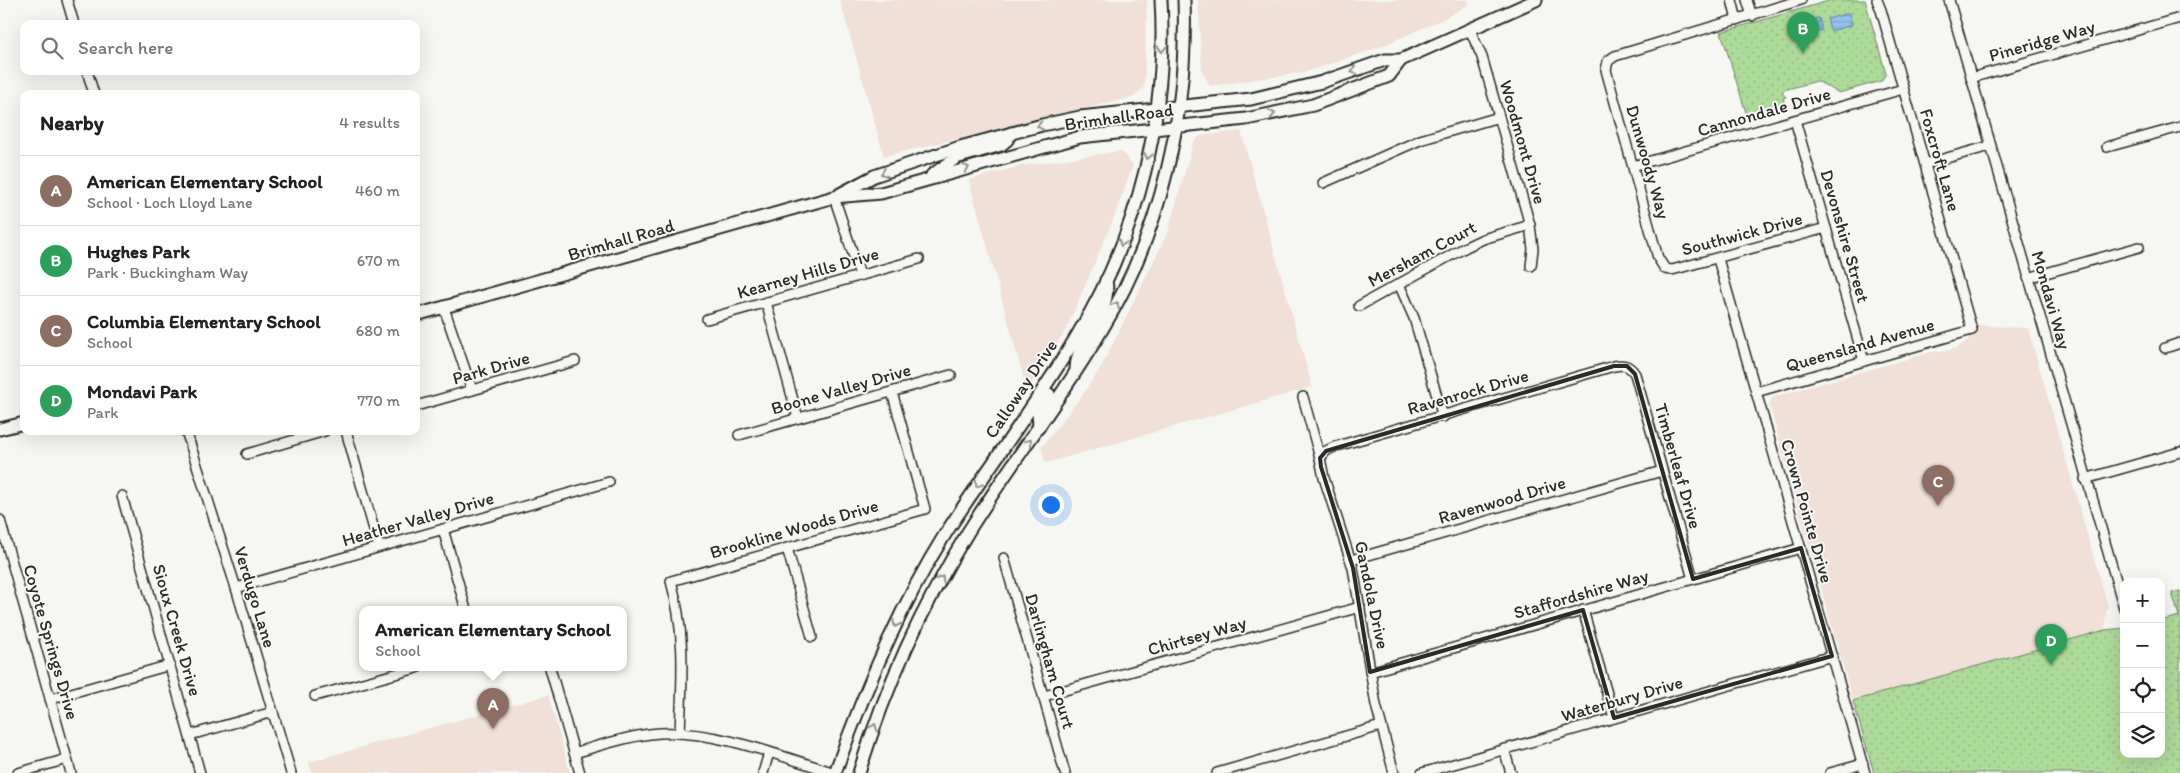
<!DOCTYPE html>
<meta charset="utf-8">
<style>
:root{--surface:#fff;--page:#f2f2f2;--text:#222;--muted:#767676;--line:#e0e0e0;--accent:#2b2b2b}
body{margin:0;font-family:Itim,sans-serif;background:var(--page);color:var(--text)}
.controls{position:absolute;right:15px;bottom:15px;display:grid;overflow:hidden;border-radius:10px;box-shadow:0 5px 20px #0002}
.controls button{width:45px;height:45px;display:grid;place-items:center;padding:0;border:0;border-bottom:1px solid var(--line);background:var(--surface);color:var(--text);font:25px sans-serif}
.you{position:absolute;left:1050px;top:504px;width:18px;height:18px;margin:-12px;border:4px solid #fff;border-radius:50%;background:#1a73e8;box-shadow:0 0 0 8px #1a73e833}
.badge{display:grid;place-items:center;width:32px;height:32px;border-radius:50%;background:var(--accent);color:#fff;font-size:16px;font-weight:700}
.pin{position:absolute;translate:-50% -41px;filter:drop-shadow(0 1px 2px #0008)}
.pin::after{content:'';position:absolute;top:26px;width:18px;height:15px;background:inherit;clip-path:polygon(0 0,100% 0,50% 100%)}
.popup{position:absolute;left:359px;top:606px;width:268px;height:65px;box-sizing:border-box;display:grid;place-content:center;border-radius:10px;background:var(--surface);filter:drop-shadow(0 1px 4px #0005);font-size:16px;white-space:nowrap;color:var(--muted)}
.popup b{font-size:19px;color:var(--text)}
.popup::after{content:'';position:absolute;left:50%;top:100%;margin-left:-10px;border:10px solid transparent;border-top-color:var(--surface)}
.list{margin:0;padding:0;list-style:none}
h2{display:flex;justify-content:space-between;align-items:center;height:65px;margin:0;padding:0 20px;font-size:21px}
h2 small{font-size:16px;font-weight:400;color:var(--muted)}
.list li{display:grid;grid-template-columns:32px 1fr auto;gap:15px;align-items:center;box-sizing:border-box;height:70px;padding:0 20px;border-top:1px solid var(--line)}
.list b{display:block;font-size:19px;white-space:nowrap}
.list p{margin:0;font-size:16px;white-space:nowrap;color:var(--muted)}
.list em{font-size:16px;font-style:normal;color:var(--muted)}
.icon{flex:none;width:28px;height:28px;fill:none;stroke:currentColor;stroke-width:2;stroke-linecap:round;stroke-linejoin:round}
.map{position:relative;flex:none;width:2180px;height:773px;overflow:hidden}
.search{position:absolute;background:var(--surface);box-shadow:0 5px 20px #0002;left:20px;top:20px;width:400px;height:55px;display:flex;align-items:center;gap:12px;box-sizing:border-box;padding:0 18px;border-radius:10px;color:var(--muted);font-size:19px}
.panel{position:absolute;background:var(--surface);box-shadow:0 5px 20px #0002;left:20px;top:90px;width:400px;height:345px;border-radius:10px}
.map>svg:first-child{display:block}
.built{fill:#f0e0d7}
.park{fill:url(#park-dots);stroke:#6c8262}
.water{fill:url(#water-rules);stroke:#69849f}
.lines{fill:none;stroke-linecap:round;stroke-linejoin:round}
.street-casing{stroke:#2b2b2b;stroke-width:12}
.secondary-casing{stroke:#2b2b2b;stroke-width:15}
.street{stroke:#f6f6f2;stroke-width:9}
.secondary{stroke:#f6f6f2;stroke-width:11}
.oneway{stroke:#90908e}
.marked{fill:none;stroke:#2b2b2b;stroke-width:4;stroke-linejoin:round}
.labels{text-anchor:middle;dominant-baseline:central;stroke-width:4;stroke-linejoin:round;paint-order:stroke}
.street-label{font-size:18px;fill:#2b2b2b;stroke:#f6f6f2}
</style>
<div class="map">
<svg width="2180" height="773" viewBox="0 0 2180 773">
<defs>
<pattern id="park-dots" width="8" height="8" patternUnits="userSpaceOnUse" patternTransform="scale(1.25)"><rect width="8" height="8" fill="#adda99"/><path d="M2 2h.1M6 6h.1" fill="none" stroke="#95bb84" stroke-width="1.8" stroke-linecap="round"/></pattern>
<pattern id="water-rules" width="6" height="5" patternUnits="userSpaceOnUse" patternTransform="scale(1.25)"><rect width="6" height="5" fill="#93c0ed"/><path d="M0 2.5h6" fill="none" stroke="#7fa5cb"/></pattern>
</defs>
<rect width="100%" height="100%" fill="#f6f6f2"/>
<filter id="ink" filterUnits="userSpaceOnUse"><feTurbulence type="fractalNoise" baseFrequency=".02" numOctaves="2"/><feDisplacementMap in="SourceGraphic" scale="10" xChannelSelector="R" yChannelSelector="G"/><feConvolveMatrix kernelMatrix="1 2 1 2 8 2 1 2 1" color-interpolation-filters="sRGB"/></filter>
<g filter="url(#ink)">
<g class="built">
<path d="M840 0H1147L1144 87 1134 97 884 156Z"/>
<path d="M1198 0H1468L1469 4 1441 20 1380 47 1306 72 1210 86 1202 71Z"/>
<path d="M1241 131 1312 387 1046 463 1041 448 1083 394 1102 366 1168 232 1193 143 1200 136Z"/>
<path d="M1121 151 1133 165 1113 220 1066 330 1027 390 969 180 1021 166Z"/>
<path d="M1977 325 2028 328 2108 607 2106 612 2105 630 1853 701 1769 404 1773 397 1935 351H1945L1957 348 1968 340Z"/>
<path d="M548 695 570 773H312L309 762Z"/>
</g>
<g class="park">
<path d="M1832 0H1865L1886 74 1881 81 1839 93 1817 81 1784 90 1782 93 1786 97 1783 98 1786 108 1748 119 1721 32Z"/>
<path d="M2180 591V773H1874L1853 701 2105 630 2124 628V754H2161V621L2179 616 2172 593Z"/>
</g>
<g class="water">
<path d="M1849 13 1852 25 1831 31 1827 19Z"/>
<path d="M1819 18 1822 30 1809 34 1806 21Z"/>
</g>
<g class="lines">
<defs>
<g id="street">
<path d="M67 0 74 24"/>
<path d="M1732 0 1737 20"/>
<path d="M1747 0 1752 16"/>
<path d="M1801 0 1615 56 1608 61 1606 70 1658 258 1665 269 1672 270 1826 228"/>
<path d="M1949 0 2124 608"/>
<path d="M1470 30 1482 57 1530 225 1533 249 1531 266"/>
<path d="M87 71 94 94"/>
<path d="M1971 78 2180 18"/>
<path d="M1795 120 1864 361"/>
<path d="M2107 147 2180 127"/>
<path d="M1925 164 1990 146"/>
<path d="M1633 166 1903 89"/>
<path d="M1323 183 1420 140 1499 117"/>
<path d="M834 197 860 275"/>
<path d="M1718 259 1865 773"/>
<path d="M2028 278 2139 247"/>
<path d="M1399 284 1414 318 1443 417"/>
<path d="M766 302 798 418"/>
<path d="M1359 306 1466 247 1483 239 1530 225"/>
<path d="M444 308 472 390"/>
<path d="M707 319 919 259"/>
<path d="M2165 348 2180 343"/>
<path d="M1756 392 1972 330 1881 10 1877 0"/>
<path d="M1303 397 1320 458 1324 478 1353 568 1376 705 1394 773"/>
<path d="M416 406 575 361"/>
<path d="M186 431 236 588 291 773"/>
<path d="M346 431 379 547"/>
<path d="M739 435 951 375"/>
<path d="M247 454 325 431"/>
<path d="M1320 458 1326 451 1334 447 1614 366C1624 364 1629 365 1635 374L1693 579"/>
<path d="M2085 479 2180 452"/>
<path d="M122 496 200 773"/>
<path d="M0 520 71 773"/>
<path d="M443 529 466 610"/>
<path d="M787 548 812 637"/>
<path d="M1004 558 1065 773"/>
<path d="M1351 560 1662 471"/>
<path d="M236 588 609 482"/>
<path d="M1583 610 1614 718"/>
<path d="M550 668 580 773"/>
<path d="M1370 672 1801 548"/>
<path d="M315 696 417 668"/>
<path d="M1044 696 1360 607"/>
<path d="M50 699 170 665"/>
<path d="M680 733C682 679 686 634 671 581L925 509 892 392"/>
<path d="M190 735 273 712"/>
<path d="M1504 749 1511 773"/>
<path d="M574 753C602 745 631 735 660 733 716 730 782 757 835 773"/>
<path d="M18 773 67 759"/>
<path d="M763 773 769 753"/>
<path d="M1217 773 1381 726"/>
<path d="M1422 773 1832 656"/>
<path d="M1830 773 1863 764"/>
</g>
<g id="secondary">
<path d="M932 175 956 158 1001 145 1007 140 1011 133"/>
<path d="M840 194 874 176 960 147 1042 125 1080 117 1251 99 1322 82 1385 60H1401L1536 0"/>
<path d="M416 315 834 197 881 193 1080 137 1246 119 1313 105 1389 76 1401 60"/>
<path d="M1076 370C1076 336 1113 315 1106 280"/>
<path d="M1039 427 1038 412 1049 394"/>
<path d="M0 429 24 423"/>
<path d="M835 773C864 691 898 610 944 536 988 467 1038 403 1079 332 1138 234 1168 114 1161 0"/>
<path d="M859 773C885 688 922 607 968 532 1011 463 1062 398 1103 328 1162 230 1188 114 1184 0"/>
</g>
</defs>
<use href="#street" class="street-casing"/>
<use href="#secondary" class="secondary-casing"/>
<use href="#street" class="street"/>
<use href="#secondary" class="secondary"/>
</g>
<defs><path id="oneway-chevron" d="M-2-3.5L2.5 0L-2 3.5" fill="none" stroke-width="1.6" stroke-linecap="round" stroke-linejoin="round" transform="scale(1.25)"/></defs>
<g class="oneway">
<use href="#oneway-chevron" transform="translate(1162 49) rotate(91)"/>
<use href="#oneway-chevron" transform="translate(1354 71) rotate(161)"/>
<use href="#oneway-chevron" transform="translate(1272 114) rotate(-12)"/>
<use href="#oneway-chevron" transform="translate(1040 126) rotate(167)"/>
<use href="#oneway-chevron" transform="translate(1148 156) rotate(103)"/>
<use href="#oneway-chevron" transform="translate(966 168) rotate(-16)"/>
<use href="#oneway-chevron" transform="translate(884 173) rotate(161)"/>
<use href="#oneway-chevron" transform="translate(1122 243) rotate(111)"/>
<use href="#oneway-chevron" transform="translate(1116 305) rotate(-62)"/>
<use href="#oneway-chevron" transform="translate(1029 442) rotate(-55)"/>
<use href="#oneway-chevron" transform="translate(978 484) rotate(124)"/>
<use href="#oneway-chevron" transform="translate(941 579) rotate(-61)"/>
<use href="#oneway-chevron" transform="translate(896 624) rotate(117)"/>
<use href="#oneway-chevron" transform="translate(874 727) rotate(-69)"/>
</g>
</g>
<path class="marked" d="M1614 366H1627L1635 374 1693 579 1801 548 1832 656 1614 718 1583 610 1370 672 1353 568 1321 467 1320 458 1326 451Z"/>
<g class="labels">
<g class="street-label">
<text transform="translate(2042 41) rotate(-16)">Pineridge Way</text>
<text transform="translate(1764 112) rotate(-16)">Cannondale Drive</text>
<text transform="translate(1119 117) rotate(-8)">Brimhall Road</text>
<text transform="translate(1523 142) rotate(74)">Woodmont Drive</text>
<text transform="translate(1940 160) rotate(74)">Foxcroft Lane</text>
<text transform="translate(1648 162) rotate(74)">Dunwoody Way</text>
<text transform="translate(1742 234) rotate(-15)">Southwick Drive</text>
<text transform="translate(1845 236) rotate(74)">Devonshire Street</text>
<text transform="translate(621 240) rotate(-16)">Brimhall Road</text>
<text transform="translate(1422 254) rotate(-28)">Mersham Court</text>
<text transform="translate(808 273) rotate(-16)">Kearney Hills Drive</text>
<text transform="translate(2051 300) rotate(74)">Mondavi Way</text>
<text transform="translate(1860 345) rotate(-16)">Queensland Avenue</text>
<text transform="translate(491 368) rotate(-16)">Park Drive</text>
<text transform="translate(841 389) rotate(-16)">Boone Valley Drive</text>
<text transform="translate(1021 389) rotate(-56)">Calloway Drive</text>
<text transform="translate(1468 392) rotate(-16)">Ravenrock Drive</text>
<text transform="translate(1678 466) rotate(74)">Timberleaf Drive</text>
<text transform="translate(1502 500) rotate(-16)">Ravenwood Drive</text>
<text transform="translate(1807 511) rotate(74)">Crown Pointe Drive</text>
<text transform="translate(418 519) rotate(-16)">Heather Valley Drive</text>
<text transform="translate(794 529) rotate(-16)">Brookline Woods Drive</text>
<text transform="translate(1581 594) rotate(-16)">Staffordshire Way</text>
<text transform="translate(1372 595) rotate(78)">Gandola Drive</text>
<text transform="translate(255 597) rotate(73)">Verdugo Lane</text>
<text transform="translate(177 630) rotate(74)">Sioux Creek Drive</text>
<text transform="translate(1197 636) rotate(-16)">Chirtsey Way</text>
<text transform="translate(51 642) rotate(74)">Coyote Springs Drive</text>
<text transform="translate(1050 661) rotate(74)">Darlingham Court</text>
<text transform="translate(1622 699) rotate(-16)">Waterbury Drive</text>
</g>
</g>
</svg>
<div class="controls">
<button>+</button>
<button>−</button>
<button><svg class="icon" aria-label="locate" viewBox="0 0 24 24"><circle cx="12" cy="12" r="6"/><path d="M12 2v4M12 18v4M2 12h4M18 12h4"/></svg></button>
<button><svg class="icon" aria-label="layers" viewBox="0 0 24 24"><path d="M12 4l9 5-9 5-9-5zM3 14l9 5 9-5"/></svg></button>
</div>
<div class="you"></div>
<div class="pin badge" style="left:493px;top:729px;background:#8d6e63">A</div>
<div class="popup"><b>American Elementary School</b>School</div>
<div class="pin badge" style="left:1803px;top:53px;background:#2e9e5b">B</div>
<div class="pin badge" style="left:1938px;top:506px;background:#8d6e63">C</div>
<div class="pin badge" style="left:2051px;top:665px;background:#2e9e5b">D</div>
<div class="search"><svg class="icon" aria-label="search" viewBox="0 0 24 24"><circle cx="10" cy="10" r="6"/><path d="M15 15l6 6"/></svg>Search here</div>
<section class="panel">
<h2>Nearby<small>4 results</small></h2>
<ul class="list">
<li><span class="badge" style="background:#8d6e63">A</span><div><b>American Elementary School</b><p>School · Loch Lloyd Lane</p></div><em>460 m</em></li>
<li><span class="badge" style="background:#2e9e5b">B</span><div><b>Hughes Park</b><p>Park · Buckingham Way</p></div><em>670 m</em></li>
<li><span class="badge" style="background:#8d6e63">C</span><div><b>Columbia Elementary School</b><p>School</p></div><em>680 m</em></li>
<li><span class="badge" style="background:#2e9e5b">D</span><div><b>Mondavi Park</b><p>Park</p></div><em>770 m</em></li>
</ul>
</section>
</div>
